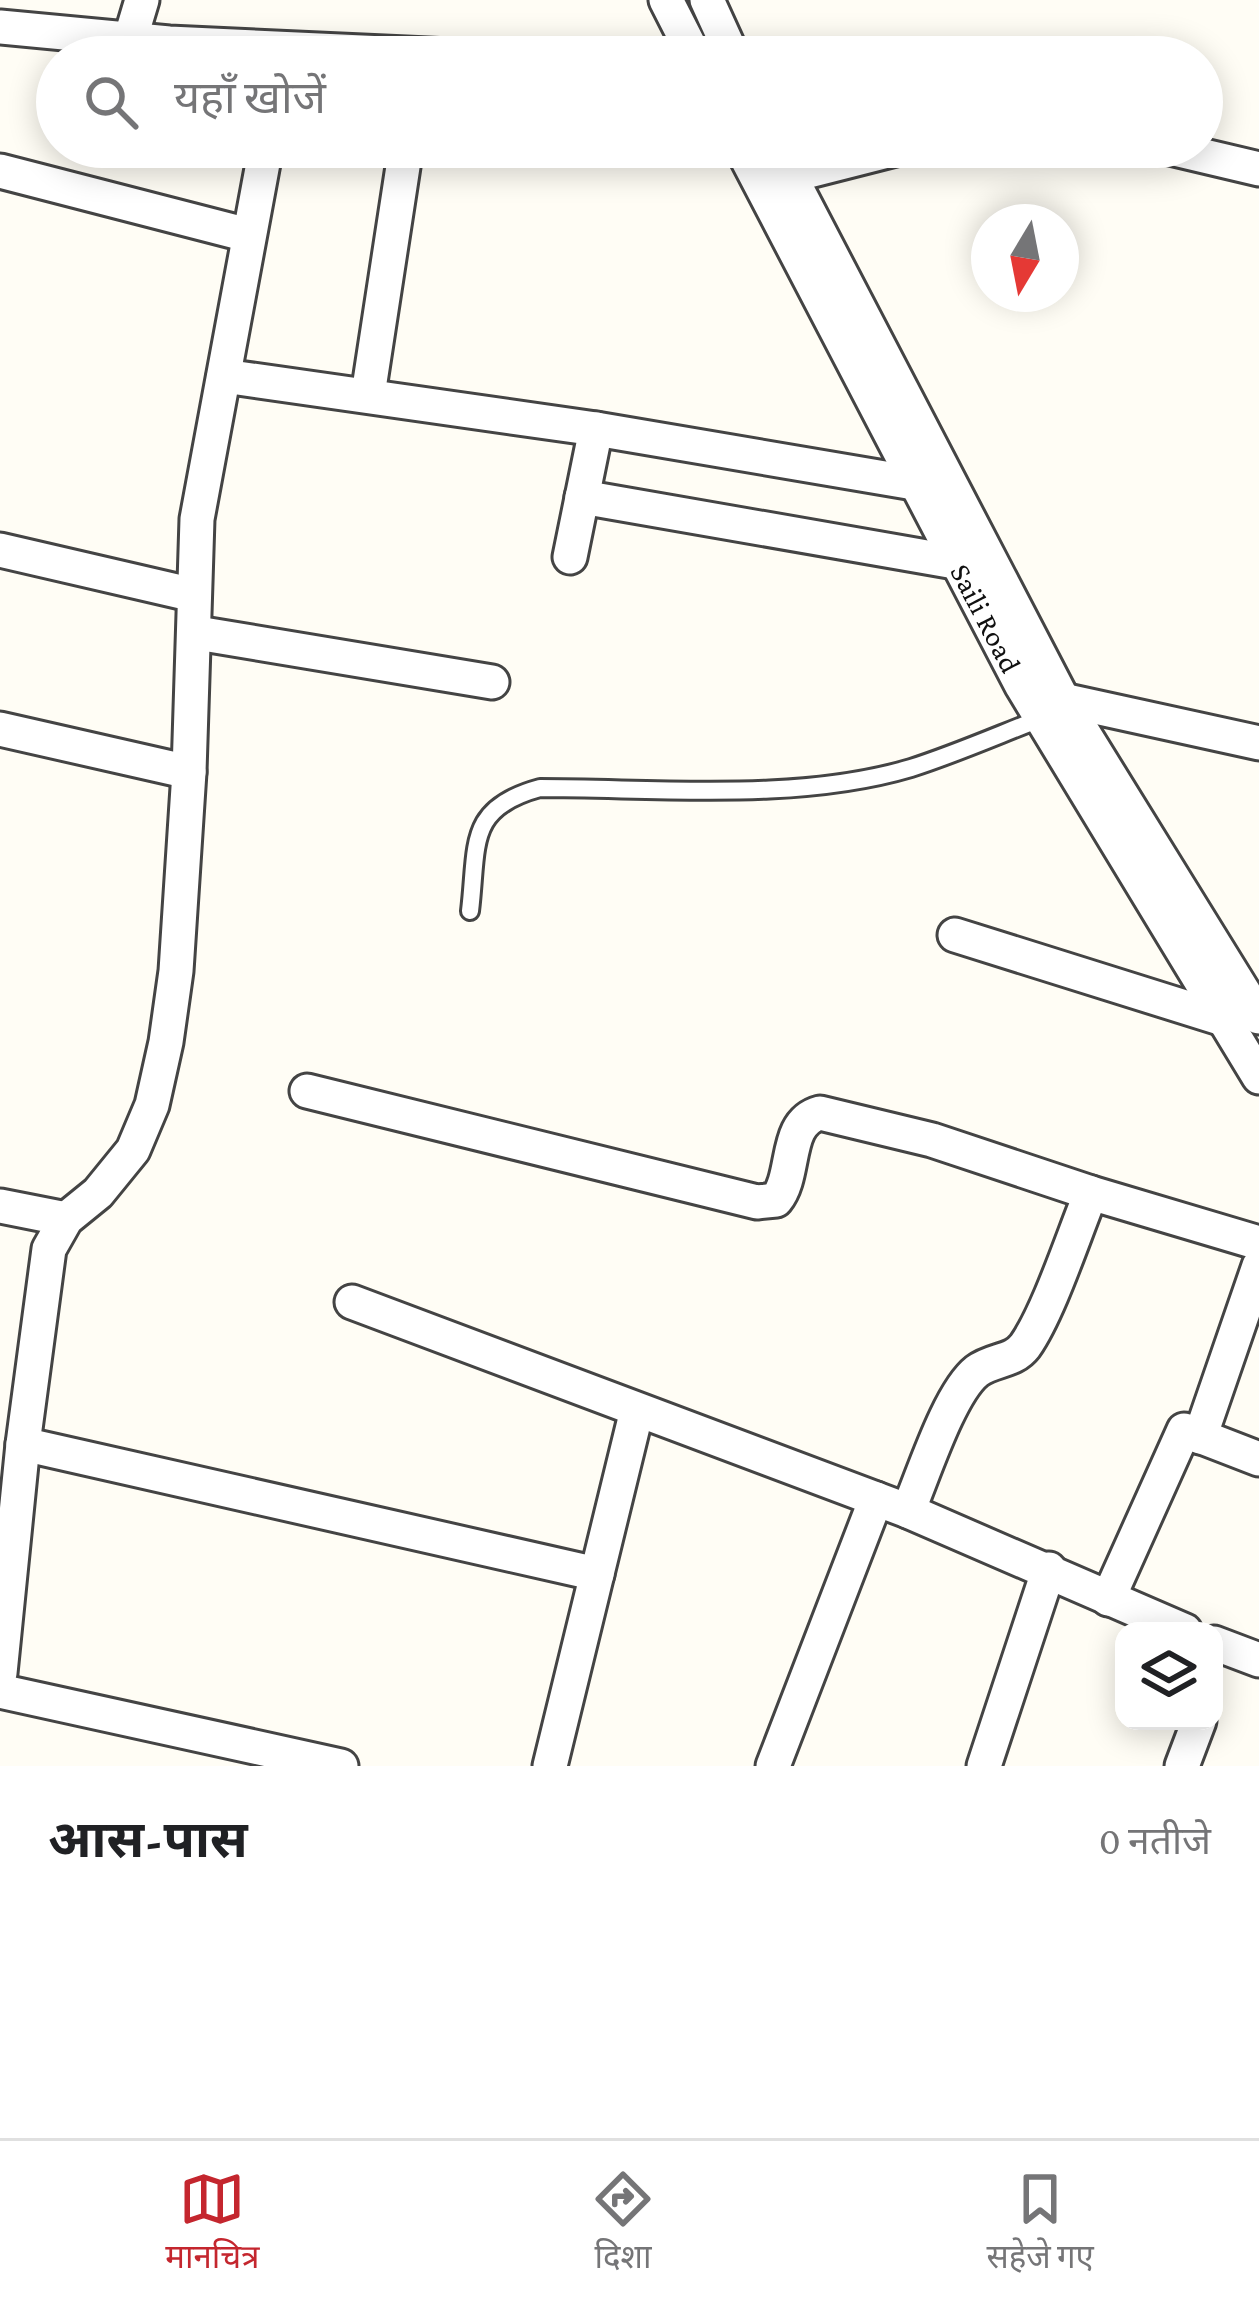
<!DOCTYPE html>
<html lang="hi">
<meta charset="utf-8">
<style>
:root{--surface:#fff;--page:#f6f6f6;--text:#202124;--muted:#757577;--line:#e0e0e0;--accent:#c4262e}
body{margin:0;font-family:"Crimson Pro","Noto Sans Devanagari",serif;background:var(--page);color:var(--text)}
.controls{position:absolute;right:36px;bottom:36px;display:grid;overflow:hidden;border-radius:24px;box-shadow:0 6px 30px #0003}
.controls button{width:108px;height:108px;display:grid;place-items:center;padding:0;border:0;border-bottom:3px solid var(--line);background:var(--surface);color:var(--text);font:60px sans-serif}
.compass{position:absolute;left:971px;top:204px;width:108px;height:108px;border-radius:50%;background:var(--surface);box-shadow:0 6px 30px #0003;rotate:190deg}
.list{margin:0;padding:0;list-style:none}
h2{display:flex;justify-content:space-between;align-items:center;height:156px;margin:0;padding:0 48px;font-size:51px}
h2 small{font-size:39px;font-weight:400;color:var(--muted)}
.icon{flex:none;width:66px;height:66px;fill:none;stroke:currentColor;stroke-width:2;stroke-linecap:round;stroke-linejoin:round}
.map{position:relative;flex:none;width:1259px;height:1766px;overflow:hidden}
.search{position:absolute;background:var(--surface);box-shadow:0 6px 30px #0003;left:36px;right:36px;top:36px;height:132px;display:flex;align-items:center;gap:30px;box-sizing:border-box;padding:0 42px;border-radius:66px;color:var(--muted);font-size:45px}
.sheet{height:372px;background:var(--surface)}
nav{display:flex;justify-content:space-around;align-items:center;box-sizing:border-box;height:168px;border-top:3px solid var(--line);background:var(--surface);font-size:33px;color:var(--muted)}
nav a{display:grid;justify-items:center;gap:6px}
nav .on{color:var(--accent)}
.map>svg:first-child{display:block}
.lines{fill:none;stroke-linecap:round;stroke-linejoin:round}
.service-casing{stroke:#444;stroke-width:22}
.minor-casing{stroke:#444;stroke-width:39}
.service{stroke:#fff;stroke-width:16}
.minor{stroke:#fff;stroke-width:33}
.labels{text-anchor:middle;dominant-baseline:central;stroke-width:12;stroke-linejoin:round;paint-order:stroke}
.street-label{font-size:30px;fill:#111;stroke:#fff}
</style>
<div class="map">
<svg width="1259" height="1766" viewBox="0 0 1259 1766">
<rect width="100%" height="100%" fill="#fffdf5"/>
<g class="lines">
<defs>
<path id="service" d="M470 911C478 845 466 808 540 788 659 788 797 802 911 768 955 754 998 735 1042 718"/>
<g id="minor">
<path d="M666 0 695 57"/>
<path d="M707 0 733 57"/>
<path d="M0 27 169 43 472 57"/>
<path d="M130 40 142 0"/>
<path id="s1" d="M741 147 1022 686 1259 1077"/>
<path d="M775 147 1063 700 1259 1017"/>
<path d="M1166 147 1259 169"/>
<path d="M0 171 248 235"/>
<path d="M789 176 903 147"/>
<path d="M224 376 596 429 914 483"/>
<path d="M368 395 406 147"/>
<path d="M582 497 955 562"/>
<path d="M0 550 194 595"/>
<path d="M570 557 596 429"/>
<path d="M197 633 492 682"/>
<path d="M1063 700 1259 743"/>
<path d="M0 729 189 772"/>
<path d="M955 935 1223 1019"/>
<path d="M307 1091 757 1202 776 1200C797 1174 783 1123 820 1113L932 1140 1091 1193 1259 1243"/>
<path d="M0 1206 66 1219"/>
<path d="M352 1302 908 1511 1185 1631"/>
<path d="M1200 1437 1259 1266"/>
<path d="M23 1444 597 1574"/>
<path d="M908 1511C923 1476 949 1393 977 1371 993 1359 1013 1362 1025 1346 1049 1312 1074 1234 1091 1193"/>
<path d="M1108 1599 1184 1430 1259 1459"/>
<path d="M1214 1643 1259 1660"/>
<path d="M0 1673 23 1444 49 1249 66 1219 98 1193 133 1150 152 1105 166 1042 176 971 189 772 197 519 266 147"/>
<path d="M0 1691 341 1766"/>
<path d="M550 1766 637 1410"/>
<path d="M773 1766 876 1499"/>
<path d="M984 1766 1049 1569"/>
<path d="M1182 1766 1199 1721"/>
</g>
</defs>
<use href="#service" class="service-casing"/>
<use href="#minor" class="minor-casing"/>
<use href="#service" class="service"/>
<use href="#minor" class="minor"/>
</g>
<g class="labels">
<g class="street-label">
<text stroke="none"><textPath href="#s1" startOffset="531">Saili Road</textPath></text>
</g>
</g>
</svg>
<div class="controls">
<button><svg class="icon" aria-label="layers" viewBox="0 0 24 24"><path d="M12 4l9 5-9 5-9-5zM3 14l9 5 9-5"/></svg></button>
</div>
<svg class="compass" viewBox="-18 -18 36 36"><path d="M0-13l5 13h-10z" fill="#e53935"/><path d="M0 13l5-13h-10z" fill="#757577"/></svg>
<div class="search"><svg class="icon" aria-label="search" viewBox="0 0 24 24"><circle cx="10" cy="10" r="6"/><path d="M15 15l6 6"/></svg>यहाँ खोजें</div>
</div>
<section class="sheet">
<h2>आस-पास<small>0 नतीजे</small></h2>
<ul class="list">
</ul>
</section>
<nav>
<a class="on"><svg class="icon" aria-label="map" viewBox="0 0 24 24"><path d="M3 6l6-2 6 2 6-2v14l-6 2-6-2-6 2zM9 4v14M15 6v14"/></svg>मानचित्र</a>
<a><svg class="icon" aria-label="directions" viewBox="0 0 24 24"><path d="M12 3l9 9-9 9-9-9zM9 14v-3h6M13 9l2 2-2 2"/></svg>दिशा</a>
<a><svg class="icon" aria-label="saved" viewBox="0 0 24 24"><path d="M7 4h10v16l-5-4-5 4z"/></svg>सहेजे गए</a>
</nav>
